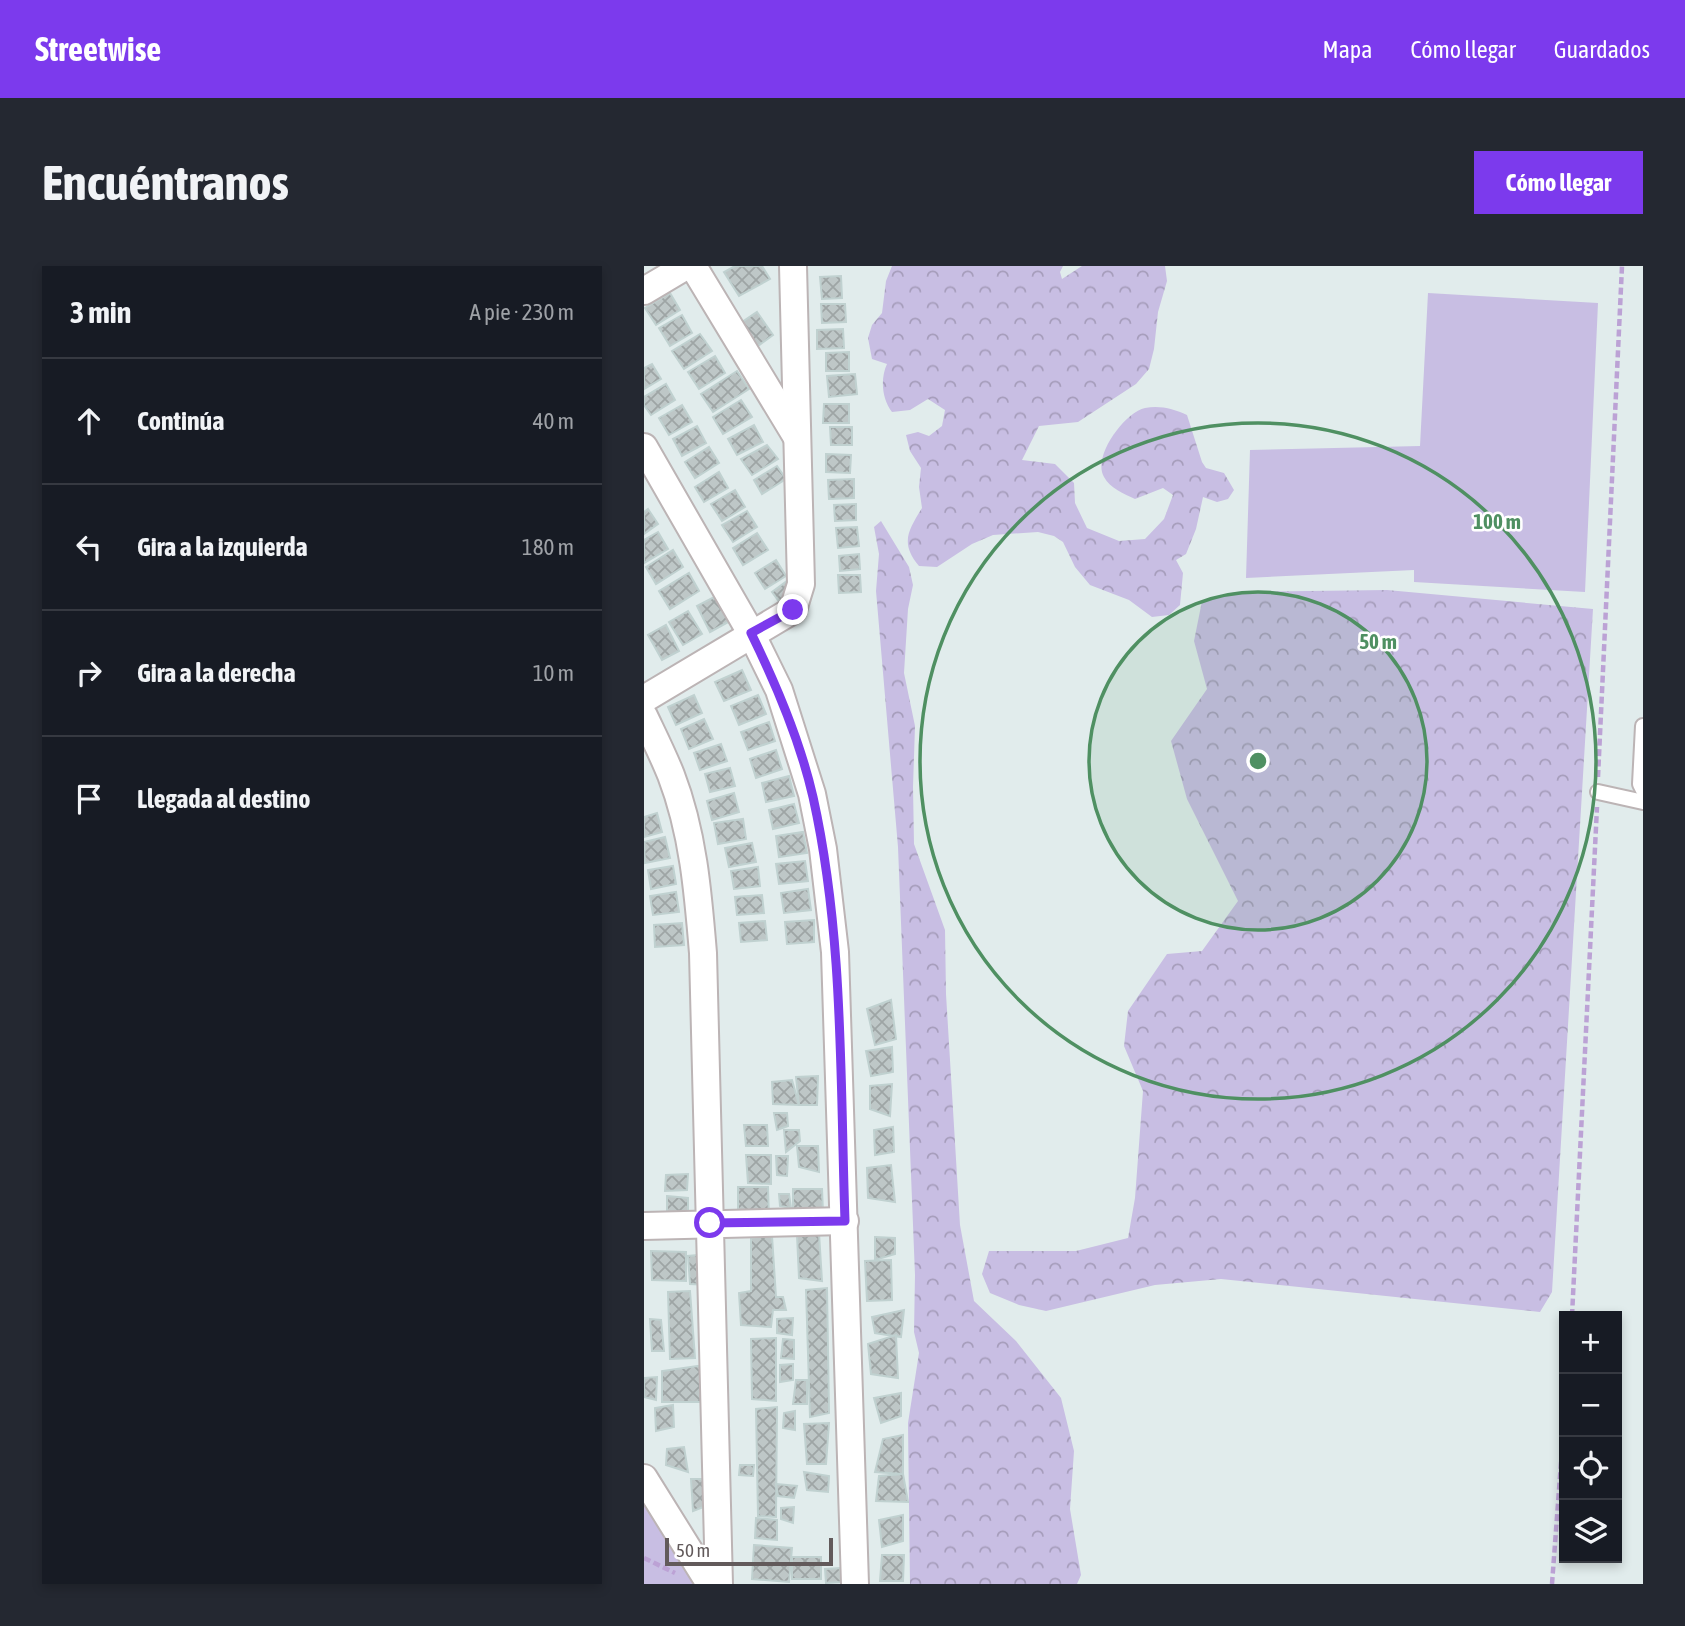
<!DOCTYPE html>
<html lang="es">
<meta charset="utf-8">
<style>
:root{--surface:#171b24;--page:#242831;--text:#f1f3f6;--muted:#9ea1a6;--line:#363941;--accent:#7c3aed}
body{margin:0;font-family:"Asap Condensed",sans-serif;background:var(--page);color:var(--text)}
.controls{position:absolute;right:21px;bottom:21px;display:grid;overflow:hidden;border-radius:0px;box-shadow:0 4px 10px #0003}
.controls button{width:63px;height:63px;display:grid;place-items:center;padding:0;border:0;border-bottom:2px solid var(--line);background:var(--surface);color:var(--text);font:35px sans-serif}
.scale{position:absolute;left:21px;bottom:18px;width:168px;box-sizing:border-box;padding-left:7px;border:4px solid #625a5b;border-top:0;font-size:19px;line-height:24px;white-space:nowrap;color:#625a5b;-webkit-text-stroke:5px #fff;paint-order:stroke}
.stop{position:absolute;width:21px;height:21px;margin:-16px;border:5px solid #7c3aed;border-radius:50%;background:#fff}
.stop.end{background:#7c3aed;border-color:#fff;box-shadow:0 2px 7px #0008}
.list{margin:0;padding:0;list-style:none}
h2{display:flex;justify-content:space-between;align-items:center;height:91px;margin:0;padding:0 28px;font-size:30px}
h2 small{font-size:23px;font-weight:400;color:var(--muted)}
.list li{display:grid;grid-template-columns:46px 1fr auto;gap:21px;align-items:center;box-sizing:border-box;height:126px;padding:0 28px;border-top:2px solid var(--line)}
.list b{display:block;font-size:26px;white-space:nowrap}
.list em{font-size:23px;font-style:normal;color:var(--muted)}
.icon{flex:none;width:38px;height:38px;fill:none;stroke:currentColor;stroke-width:2;stroke-linecap:round;stroke-linejoin:round}
.map{position:relative;flex:none;width:999px;height:1318px;overflow:hidden;border-radius:0px}
header{display:flex;align-items:center;gap:42px;box-sizing:border-box;height:98px;padding:0 35px;background:var(--accent);color:#fff}
header strong{font-size:33px}
nav{display:flex;gap:38px;margin-inline-start:auto;font-size:24px}
.intro{display:flex;align-items:center;justify-content:space-between;box-sizing:border-box;height:168px;padding:0 42px}
h1{margin:0;font-size:49px}
.button{padding:18px 32px;border-radius:0px;background:var(--accent);color:#fff;font-size:24px;font-weight:700}
main{display:flex;gap:42px;padding:0 42px}
aside{flex:1;background:var(--surface);border-radius:0px;box-shadow:0 4px 10px #0003}
.map>svg:first-child{display:block}
.green{fill:#c8bee3}
.forest{fill:url(#forest-crowns)}
.building{fill:url(#building-cross-hatch);stroke:#c0d1d0;stroke-width:2}
.lines{fill:none;stroke-linecap:round;stroke-linejoin:round}
.service-casing{stroke:#bcb4b5;stroke-width:18}
.minor-casing{stroke:#bcb4b5;stroke-width:30}
.path{stroke:#bca2d5;stroke-width:4.5;stroke-dasharray:7 3.5;stroke-linecap:butt}
.service{stroke:#fff;stroke-width:14}
.minor{stroke:#fff;stroke-width:26}
.route{stroke:#7c3aed;stroke-width:9}
.ring{fill:none;stroke:#4f9062;stroke-width:3.5}
.centre{fill:#4f9062;stroke:#fff;stroke-width:3.5}
.ring-label{font-size:21px;text-anchor:middle;font-weight:bold;fill:#4f9062;stroke:#fff;stroke-width:5;stroke-linejoin:round;paint-order:stroke}
</style>
<header>
<strong>Streetwise</strong>
<nav><a>Mapa</a><a>Cómo llegar</a><a>Guardados</a></nav>
</header>
<div class="intro"><h1>Encuéntranos</h1><a class="button">Cómo llegar</a></div>
<main>
<aside>
<h2>3 min<small>A pie · 230 m</small></h2>
<ul class="list">
<li><svg class="icon" aria-label="ahead" viewBox="0 0 24 24"><path d="M12 20V5M6 11l6-6 6 6"/></svg><div><b>Continúa</b></div><em>40 m</em></li>
<li><svg class="icon" aria-label="left" viewBox="0 0 24 24"><path d="M17 20v-9H6M10 6l-5 5 5 5"/></svg><div><b>Gira a la izquierda</b></div><em>180 m</em></li>
<li><svg class="icon" aria-label="right" viewBox="0 0 24 24"><path d="M7 20v-9h11M14 6l5 5-5 5"/></svg><div><b>Gira a la derecha</b></div><em>10 m</em></li>
<li><svg class="icon" aria-label="arrive" viewBox="0 0 24 24"><path d="M6 21V4h12l-3 4 3 4H6"/></svg><div><b>Llegada al destino</b></div></li>
</ul>
</aside>
<div class="map">
<svg width="999" height="1318" viewBox="0 0 999 1318">
<defs>
<pattern id="forest-crowns" width="20" height="18" patternUnits="userSpaceOnUse" patternTransform="scale(1.75)"><rect width="20" height="18" fill="#c8bee3"/><path d="M2 6a3 3 0 1 1 6 0M12 15a3 3 0 1 1 6 0" fill="none" stroke="#a69dbb"/></pattern>
<pattern id="building-cross-hatch" width="8" height="8" patternUnits="userSpaceOnUse" patternTransform="scale(1.75)"><rect width="8" height="8" fill="#bec7c7"/><path d="M0 0l8 8M0 8l8-8" fill="none" stroke="#9ea5a5"/></pattern>
</defs>
<rect width="100%" height="100%" fill="#e1ecec"/>
<g class="green">
<path d="M784 27 954 37 941 326 770 316V304L602 312 606 184 776 180Z"/>
<path d="M0 1230 51 1315 48 1318H0Z"/>
</g>
<g class="forest">
<path d="M248 0H419L416 6 418 13 438 0H521L523 15 514 46 510 83 505 103 492 118 434 156 395 160 378 194 411 198 430 217 431 237 443 262 475 275 501 273 520 253 529 229 519 222 491 233C480 228 466 222 460 211 448 191 480 147 501 142 516 139 530 143 543 149L558 196 562 202 580 207 590 224 584 233 573 236 559 231 552 263 542 288 532 294 539 307 536 339 525 349 508 351 485 334 446 319 431 301 419 276 410 270 394 266 349 269 328 278 293 301 275 300C256 277 264 265 278 242L275 221 277 202 266 185 262 169 274 166 285 170 298 160 301 144 284 133 266 144 248 146C238 133 236 113 243 98L228 93 224 72 228 59 238 47 242 15Z"/>
<path d="M237 255 265 301 269 319 264 343 260 407 271 460 269 521 270 578 301 664 302 728 316 959 330 1035 372 1075 417 1132 430 1185 426 1243 437 1309 433 1318H266L264 1157 275 1087 270 1066 271 1009 254 581 232 325 235 288 230 261Z"/>
<path d="M743 324 949 343 908 1026 896 1046 577 1013 511 1019 402 1045 375 1039 346 1027 338 1008 345 985H432L484 972 491 932 499 825 480 780 484 745 523 688 558 685 594 635 543 533 527 475 563 423 550 375 558 335 591 326Z"/>
</g>
<g class="building">
<path d="M91 0H118L126 13 95 30 80 6Z"/>
<path d="M197 10 198 32 178 33 176 11Z"/>
<path d="M26 27 36 44 12 59 1 42Z"/>
<path d="M177 38H201L202 56 178 57Z"/>
<path d="M113 46 129 69 114 80 98 56Z"/>
<path d="M38 49 48 67 26 80 15 62Z"/>
<path d="M199 63 200 82 173 83V64Z"/>
<path d="M56 68 68 85 40 103 28 85Z"/>
<path d="M205 86V105H182V87Z"/>
<path d="M71 90 81 107 55 123 44 106Z"/>
<path d="M8 98 17 113 0 123V102Z"/>
<path d="M93 105 105 123 69 146 57 128Z"/>
<path d="M211 108 213 128 185 131 183 110Z"/>
<path d="M22 118 31 134 7 149 0 139V131Z"/>
<path d="M97 134 108 151 79 168 69 151Z"/>
<path d="M180 138H205V157H179Z"/>
<path d="M38 139 48 156 25 169 15 152Z"/>
<path d="M110 159 119 176 93 189 84 173Z"/>
<path d="M53 160 62 177 38 190 29 173Z"/>
<path d="M186 161H208V179H187Z"/>
<path d="M123 179 134 193 108 209 97 193Z"/>
<path d="M65 181 75 197 51 212 41 196Z"/>
<path d="M182 188 207 189 206 207 182 206Z"/>
<path d="M133 200 142 213 118 228 110 214Z"/>
<path d="M75 206 84 222 60 236 51 221Z"/>
<path d="M210 213V232L185 233 184 214Z"/>
<path d="M91 224 101 241 78 255 67 238Z"/>
<path d="M212 238V254L191 255 190 239Z"/>
<path d="M4 243 14 258 0 268V246Z"/>
<path d="M103 245 113 261 89 276 78 259Z"/>
<path d="M213 261 215 280 194 282 192 262Z"/>
<path d="M14 266 24 283 0 297V274Z"/>
<path d="M113 267 124 284 99 299 89 282Z"/>
<path d="M29 284 39 301 12 318 2 301Z"/>
<path d="M215 288 216 303 196 305 195 290Z"/>
<path d="M132 294 142 310 121 323 111 307Z"/>
<path d="M45 307 55 325 26 343 15 325Z"/>
<path d="M194 309H216L217 326 195 327Z"/>
<path d="M143 315 152 327 136 337 128 326Z"/>
<path d="M72 330 86 355 66 366 53 340Z"/>
<path d="M44 345 58 368 39 379 25 356Z"/>
<path d="M22 359 35 385 18 394 4 369Z"/>
<path d="M98 404 107 424 80 435 71 416Z"/>
<path d="M50 429 58 447 32 459 24 441Z"/>
<path d="M114 429 122 448 95 459 87 440Z"/>
<path d="M60 453 69 473 45 483 37 463Z"/>
<path d="M125 456 131 475 104 484 97 466Z"/>
<path d="M77 478 83 495 56 504 50 487Z"/>
<path d="M132 484 138 503 112 512 106 493Z"/>
<path d="M86 502 91 520 66 526 61 508Z"/>
<path d="M145 510 150 530 122 536 118 517Z"/>
<path d="M90 527 95 546 68 554 63 535Z"/>
<path d="M150 538 155 557 129 563 125 544Z"/>
<path d="M13 547 18 566 0 571V551Z"/>
<path d="M99 553 102 573 74 578 70 557Z"/>
<path d="M159 566 163 587 135 591 132 570Z"/>
<path d="M21 571 26 592 1 597 0 576Z"/>
<path d="M108 577 112 596 85 601 81 582Z"/>
<path d="M161 595 164 615 135 618 132 598Z"/>
<path d="M29 600 32 618 7 623 4 604Z"/>
<path d="M114 601 116 620 90 623 87 605Z"/>
<path d="M164 623 167 644 140 647 137 627Z"/>
<path d="M32 626 35 646 9 649 6 630Z"/>
<path d="M118 629 120 647 93 649 91 631Z"/>
<path d="M170 654V676L143 678 141 656Z"/>
<path d="M121 655 123 674 97 676 95 657Z"/>
<path d="M38 657 40 679 11 681 10 659Z"/>
<path d="M247 734 252 773 231 779 223 743Z"/>
<path d="M248 781 249 806 227 810 222 785Z"/>
<path d="M174 810 173 839H155L152 811Z"/>
<path d="M148 814 155 839 129 838 128 816Z"/>
<path d="M248 818 246 850 226 843V820Z"/>
<path d="M130 847H143L144 860 133 864Z"/>
<path d="M100 859H123L124 880H102Z"/>
<path d="M249 861 250 886 231 889 230 864Z"/>
<path d="M140 864H155L156 875 142 886Z"/>
<path d="M153 880H174L175 906 155 901Z"/>
<path d="M102 889H127V918L104 917Z"/>
<path d="M132 890H144L143 910 133 909Z"/>
<path d="M247 899 251 936 224 932 223 902Z"/>
<path d="M44 908 43 924 21 925 22 909Z"/>
<path d="M94 921H124L125 953H94Z"/>
<path d="M149 923H178L179 946 149 947Z"/>
<path d="M135 928H145L147 942 136 940Z"/>
<path d="M23 930 44 932V955L23 952Z"/>
<path d="M175 967 178 1015 155 1012 153 969Z"/>
<path d="M128 970 132 1031H139L142 1044H129L127 1061 97 1059 95 1027 107 1025V972Z"/>
<path d="M231 971 251 972V988L231 994Z"/>
<path d="M7 985 42 986V1015L8 1014Z"/>
<path d="M64 988 65 1019 46 1018 44 990Z"/>
<path d="M247 994 248 1034 223 1035 221 995Z"/>
<path d="M183 1022 185 1147 166 1151 162 1024Z"/>
<path d="M46 1025 51 1092 26 1093 24 1026Z"/>
<path d="M260 1044 257 1071 231 1067 228 1051Z"/>
<path d="M149 1052 148 1069 133 1067V1053Z"/>
<path d="M6 1053 17 1054 20 1085H8Z"/>
<path d="M252 1069 254 1112 227 1108 224 1078Z"/>
<path d="M132 1072V1135L108 1133 107 1073Z"/>
<path d="M139 1073 150 1074V1093L137 1092Z"/>
<path d="M68 1098 69 1136H18V1105Z"/>
<path d="M149 1098V1114L136 1116V1099Z"/>
<path d="M13 1111 12 1134 0 1131V1112Z"/>
<path d="M152 1114H163V1138H149Z"/>
<path d="M257 1127V1150L237 1157 230 1132Z"/>
<path d="M29 1139 30 1161 12 1165 11 1142Z"/>
<path d="M133 1141 132 1251 114 1250 112 1143Z"/>
<path d="M151 1145V1164L139 1162 140 1147Z"/>
<path d="M185 1157 182 1198H163L160 1158Z"/>
<path d="M259 1169V1208L231 1206 239 1173Z"/>
<path d="M40 1181 44 1206 22 1199 23 1183Z"/>
<path d="M96 1199H110L109 1210 95 1209Z"/>
<path d="M160 1206 185 1210 184 1226 163 1224Z"/>
<path d="M259 1208 264 1236 232 1235 235 1210Z"/>
<path d="M47 1213H58L65 1239 49 1245Z"/>
<path d="M132 1218 153 1220 150 1232 134 1230Z"/>
<path d="M150 1241 149 1257 137 1253V1242Z"/>
<path d="M259 1249V1275L238 1281 235 1254Z"/>
<path d="M112 1252 133 1254V1274L111 1272Z"/>
<path d="M110 1279 148 1282 145 1316 108 1313Z"/>
<path d="M238 1289H260L259 1315H236Z"/>
<rect x="148" y="1291" width="29" height="22"/>
<path d="M196 1302 197 1316 182 1317 181 1303Z"/>
</g>
<g class="lines">
<defs>
<g id="service">
<path d="M999 460 996 518 999 524"/>
<path d="M954 526 999 536"/>
</g>
<g id="minor">
<path d="M49 0 152 170"/>
<path d="M0 25 42 0"/>
<path d="M0 181 107 367 135 424 168 528 179 583 191 686 211 1318"/>
<path d="M0 433 149 344 157 318 149 0"/>
<path d="M0 450C9 469 19 489 27 509 49 566 54 626 59 687L75 1318"/>
<path d="M0 960 201 955"/>
<path d="M0 1212 66 1318"/>
</g>
</defs>
<use href="#service" class="service-casing"/>
<use href="#minor" class="minor-casing"/>
<g class="path">
<path d="M954 511 978 0"/>
<path d="M928 1050 953 541"/>
<path d="M0 1292 31 1307"/>
<path d="M908 1318 920 1157"/>
</g>
<use href="#service" class="service"/>
<use href="#minor" class="minor"/>
</g>
<g class="lines">
<path class="route" d="M66 957 201 955C196 814 200 670 169 531 156 474 133 420 107 367L149 344"/>
</g>
<circle cx="614" cy="495" r="169" fill="#4f9062" fill-opacity=".12"/>
<g class="ring">
<circle cx="614" cy="495" r="169"/>
<circle cx="614" cy="495" r="338"/>
</g>
<circle cx="614" cy="495" r="10" class="centre"/>
<g class="ring-label">
<text x="853" y="263">100 m</text>
<text x="734" y="383">50 m</text>
</g>
</svg>
<div class="controls">
<button>+</button>
<button>−</button>
<button><svg class="icon" aria-label="locate" viewBox="0 0 24 24"><circle cx="12" cy="12" r="6"/><path d="M12 2v4M12 18v4M2 12h4M18 12h4"/></svg></button>
<button><svg class="icon" aria-label="layers" viewBox="0 0 24 24"><path d="M12 4l9 5-9 5-9-5zM3 14l9 5 9-5"/></svg></button>
</div>
<div class="scale">50 m</div>
<div class="stop" style="left:66px;top:957px"></div>
<div class="stop end" style="left:149px;top:344px"></div>
</div>
</main>
